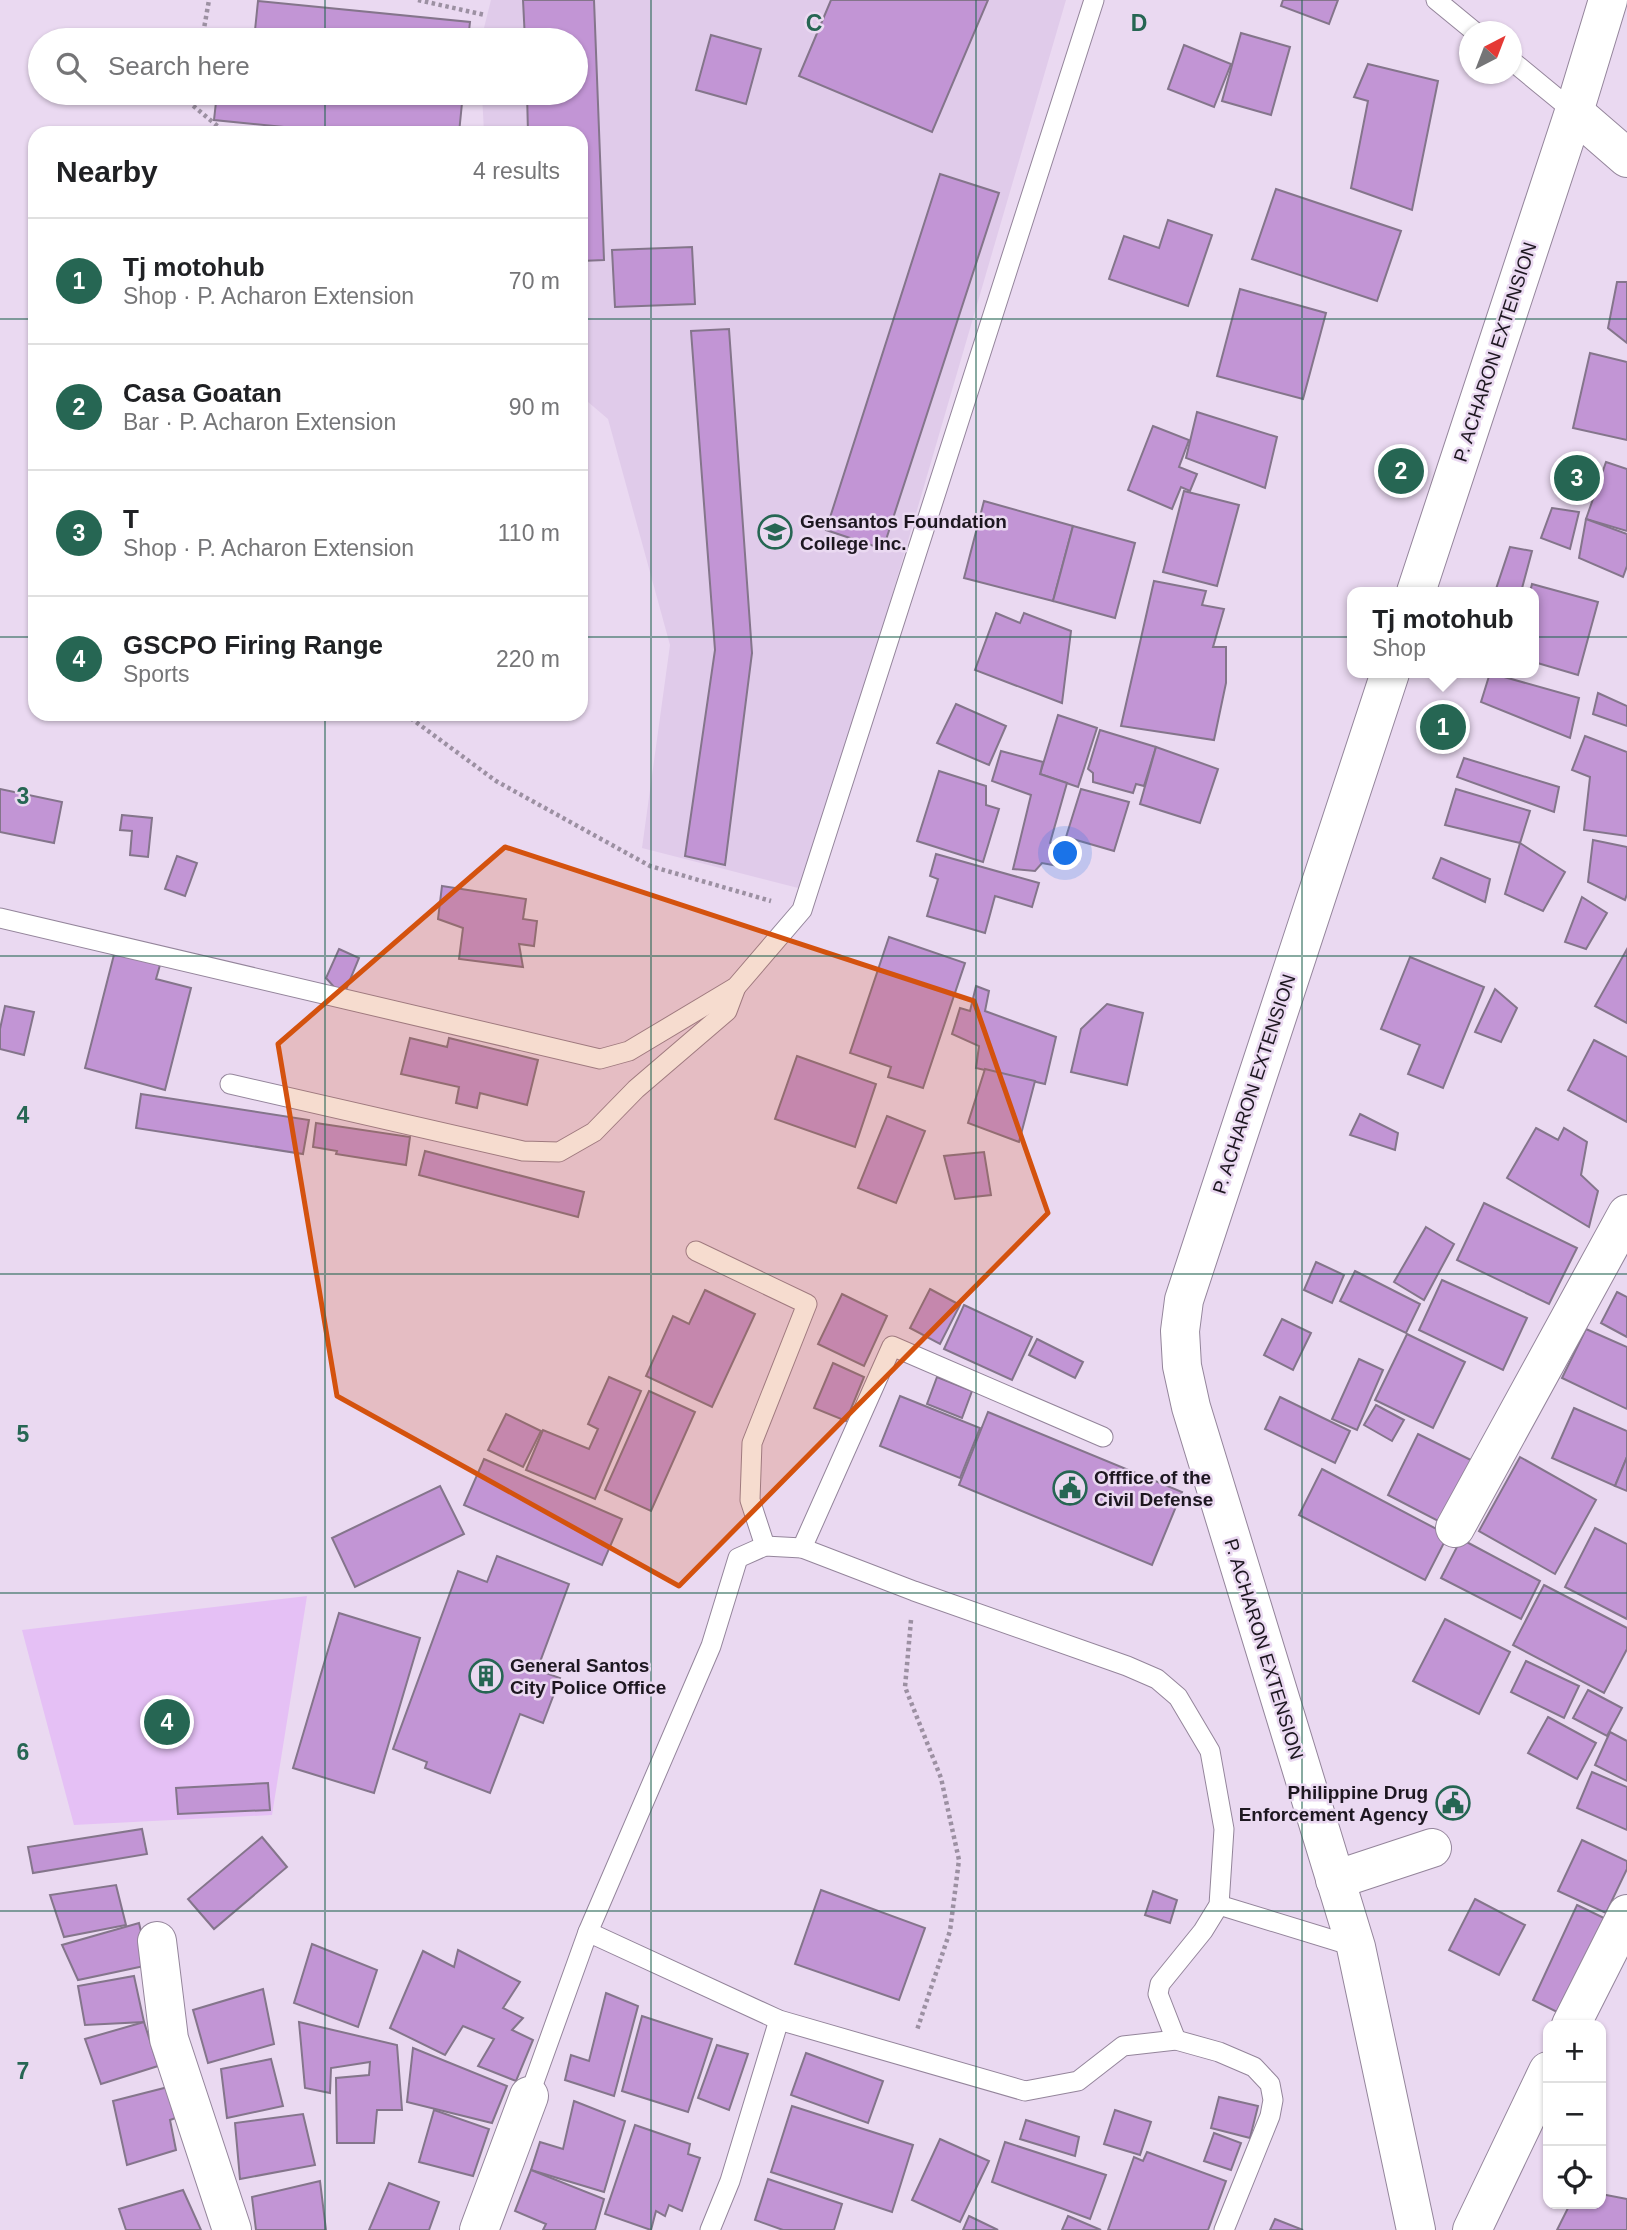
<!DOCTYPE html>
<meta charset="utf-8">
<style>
:root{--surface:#fff;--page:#f2f2f2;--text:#202124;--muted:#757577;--line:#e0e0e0;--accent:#266653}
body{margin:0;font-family:Helvetica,sans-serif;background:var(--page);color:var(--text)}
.controls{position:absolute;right:21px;bottom:21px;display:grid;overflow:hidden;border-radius:14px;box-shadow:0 2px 5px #0004}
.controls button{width:63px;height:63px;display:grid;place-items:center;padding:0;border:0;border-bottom:2px solid var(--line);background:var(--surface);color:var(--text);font:35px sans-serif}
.compass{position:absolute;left:1459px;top:21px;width:63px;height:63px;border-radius:50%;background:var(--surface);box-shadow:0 2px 5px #0004;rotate:42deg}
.you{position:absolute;left:1066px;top:854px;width:24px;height:24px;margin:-18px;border:5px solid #fff;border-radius:50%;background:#1a73e8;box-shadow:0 0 0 10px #1a73e833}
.badge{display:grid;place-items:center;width:46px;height:46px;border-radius:50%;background:var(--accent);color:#fff;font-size:23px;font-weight:700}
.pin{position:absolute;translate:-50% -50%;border:4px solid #fff;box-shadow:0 2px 7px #0006}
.popup{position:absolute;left:1347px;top:587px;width:192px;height:91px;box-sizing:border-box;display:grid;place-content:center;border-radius:14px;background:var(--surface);filter:drop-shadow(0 2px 5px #0005);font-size:23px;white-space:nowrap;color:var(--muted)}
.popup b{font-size:26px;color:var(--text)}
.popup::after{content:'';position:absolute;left:50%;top:100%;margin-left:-14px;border:14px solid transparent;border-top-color:var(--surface)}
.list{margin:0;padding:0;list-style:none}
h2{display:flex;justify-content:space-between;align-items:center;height:91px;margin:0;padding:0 28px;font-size:30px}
h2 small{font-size:23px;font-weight:400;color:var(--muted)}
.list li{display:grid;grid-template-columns:46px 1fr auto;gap:21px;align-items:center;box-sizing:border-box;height:126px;padding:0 28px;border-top:2px solid var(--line)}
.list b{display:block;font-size:26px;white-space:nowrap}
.list p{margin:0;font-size:23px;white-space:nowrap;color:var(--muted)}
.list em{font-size:23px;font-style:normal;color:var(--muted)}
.icon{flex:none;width:38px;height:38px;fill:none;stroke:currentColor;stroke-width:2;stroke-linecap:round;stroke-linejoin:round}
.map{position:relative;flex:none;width:1627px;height:2230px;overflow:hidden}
.search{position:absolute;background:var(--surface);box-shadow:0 2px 5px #0004;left:28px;top:28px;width:560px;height:77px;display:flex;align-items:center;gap:18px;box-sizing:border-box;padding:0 24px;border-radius:38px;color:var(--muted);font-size:26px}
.panel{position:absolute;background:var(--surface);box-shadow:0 2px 5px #0004;left:28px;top:126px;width:560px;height:595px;border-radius:21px}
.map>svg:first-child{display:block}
.built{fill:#e0cbea}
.green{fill:#e5c0f5}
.building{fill:#c295d5;stroke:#84758b;stroke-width:2}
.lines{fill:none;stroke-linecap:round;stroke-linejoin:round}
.service-casing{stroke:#94859b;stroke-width:21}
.minor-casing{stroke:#94859b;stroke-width:40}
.tertiary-casing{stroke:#94859b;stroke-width:40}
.secondary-casing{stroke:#94859b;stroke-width:40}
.path{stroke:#9c90a2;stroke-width:4.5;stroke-dasharray:3.5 3.5;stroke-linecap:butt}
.service{stroke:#fff;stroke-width:19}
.minor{stroke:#fff;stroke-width:38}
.tertiary{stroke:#fff;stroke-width:38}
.secondary{stroke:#fff;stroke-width:38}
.marked{fill:#d4520e;fill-opacity:0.2;stroke:#d4520e;stroke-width:5;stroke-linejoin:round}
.grid{fill:none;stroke:#266653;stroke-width:2;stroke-opacity:0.55}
.labels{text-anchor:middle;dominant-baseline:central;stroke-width:5;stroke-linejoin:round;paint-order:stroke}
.street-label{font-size:19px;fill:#1d1720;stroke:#ead9f1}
.poi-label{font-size:19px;font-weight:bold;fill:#1d1720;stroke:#ead9f1;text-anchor:start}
.grid-label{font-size:23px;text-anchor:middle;font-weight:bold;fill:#266653;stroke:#ead9f1;stroke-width:5;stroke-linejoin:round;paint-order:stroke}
</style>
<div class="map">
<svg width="1627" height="2230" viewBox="0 0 1627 2230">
<rect width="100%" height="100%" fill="#ead9f1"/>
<path class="built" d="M491 0H1066L806 890 642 848 670 645 608 419 581 396V133H484L482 93H576V40H481Z"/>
<path class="green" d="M307 1596 272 1815 74 1825 22 1630Z"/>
<g class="building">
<path d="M523 0H594L604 260 581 261V133H528L527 93H576V40H525Z"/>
<path d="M831 0H988L932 132 799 76Z"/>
<path d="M1283 0H1338L1329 24 1281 6Z"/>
<path d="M258 1 470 22 468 40H254Z"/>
<path d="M1241 33 1290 47 1271 115 1222 101Z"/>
<path d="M711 35 761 49 746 104 696 90Z"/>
<path d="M1184 45 1231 64 1214 107 1168 89Z"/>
<path d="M1368 64 1438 81 1412 210 1351 188 1368 101 1354 97Z"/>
<path d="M217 93H463L459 133H344L214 120Z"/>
<path d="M940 174 999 193 883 549 826 530Z"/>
<path d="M1276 189 1401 231 1377 301 1252 259Z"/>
<path d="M1168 220 1212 235 1188 306 1109 279 1124 236 1159 248Z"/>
<path d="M692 247 695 304 615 307 612 250Z"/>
<path d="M1617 282H1627V343L1608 328Z"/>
<path d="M1240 289 1326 313 1303 399 1217 376Z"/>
<path d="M729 329 752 653 725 865 685 856 715 650 691 331Z"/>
<path d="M1590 353 1627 362V440L1573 428Z"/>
<path d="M1197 412 1277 437 1265 488 1186 458Z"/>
<path d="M1153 426 1189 440 1179 467 1197 474 1190 491 1181 487 1172 509 1128 490Z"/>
<path d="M1606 462 1627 469V531L1586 519Z"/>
<path d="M1184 491 1239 505 1217 586 1163 572Z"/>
<path d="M984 501 1073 526 1053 601 964 578Z"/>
<path d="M1552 508 1579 512 1570 549 1541 538Z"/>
<path d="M1586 519 1627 534V566L1623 577 1579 558Z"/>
<path d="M1073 526 1135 543 1115 618 1053 601Z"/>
<path d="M1510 547 1532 551 1521 592H1495Z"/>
<path d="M1154 581 1206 591 1202 605 1224 609 1213 647H1226V683L1214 740 1121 726Z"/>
<path d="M1532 584 1598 602 1578 675 1534 662V592H1530Z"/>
<path d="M996 613 1020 623 1024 613 1071 631 1062 703 975 670Z"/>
<path d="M1490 673 1579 698 1570 738 1481 702Z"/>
<path d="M1598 693 1627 706V726L1593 714Z"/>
<path d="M956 704 1006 726 989 765 937 743Z"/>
<path d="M1058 715 1097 728 1078 787 1040 774Z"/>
<path d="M1100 730 1156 747 1144 786 1136 784 1133 793 1093 782V773L1088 769Z"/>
<path d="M1585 736 1627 752V836L1584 830 1590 777 1572 770Z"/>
<path d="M1156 747 1218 769 1200 823 1140 804Z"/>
<path d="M1001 751 1043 762 1040 774 1067 783 1050 843 1070 851 1064 867 1042 863 1035 871 1013 869 1031 795 992 781Z"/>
<path d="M1464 758 1559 787 1554 812 1457 777Z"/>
<path d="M939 771 986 786V805L999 809 983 862 917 841Z"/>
<path d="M0 789 62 802 54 843 0 832Z"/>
<path d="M1081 789 1129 802 1114 851 1066 837Z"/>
<path d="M1456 789 1530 811 1520 843 1445 825Z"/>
<path d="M122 815 152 818 148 857 130 855 132 831 120 830Z"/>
<path d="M1593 840 1627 847V894L1625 900 1588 882Z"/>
<path d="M1520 843 1565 872 1543 911 1505 894Z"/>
<path d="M936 854 1039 883 1032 907 995 896 985 933 927 916 938 879 930 876Z"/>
<path d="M177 856 197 863 185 896 165 889Z"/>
<path d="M1441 858 1490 879 1485 902 1433 878Z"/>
<path d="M442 886 526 899 523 919 537 921 534 946 519 944 523 967 459 959 463 928 438 919Z"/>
<path d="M1582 897 1607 913 1586 949 1565 942Z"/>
<path d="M889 937 965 963 923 1088 888 1077 891 1067 850 1053Z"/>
<path d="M118 939 164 951 156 979 191 988 165 1090 85 1068Z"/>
<path d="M339 949 359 958 343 997 326 978Z"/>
<path d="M1627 949V1023L1595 1006Z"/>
<path d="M1410 957 1484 987 1443 1088 1408 1074 1420 1045 1381 1029Z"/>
<path d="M976 986 989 991 985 1011 1056 1037 1045 1084 976 1068 979 1046 952 1034 960 1008 970 1011Z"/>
<path d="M1495 989 1517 1008 1501 1042 1475 1032Z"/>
<path d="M1107 1004 1143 1013 1127 1085 1071 1072 1081 1029Z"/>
<path d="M5 1006 34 1012 24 1055 0 1049V1029Z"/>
<path d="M410 1038 447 1047 449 1038 538 1060 527 1105 480 1093 477 1108 456 1103 459 1087 401 1074Z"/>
<path d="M1594 1040 1627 1057V1122L1568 1090Z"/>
<path d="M797 1056 876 1084 855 1147 775 1119Z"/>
<path d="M985 1069 1035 1081 1019 1142 968 1123Z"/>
<path d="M141 1094 309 1120 303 1154 136 1128Z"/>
<path d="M1360 1114 1398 1133 1395 1150 1350 1135Z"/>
<path d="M887 1116 925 1131 896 1203 858 1188Z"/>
<path d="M316 1123 410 1137 406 1165 336 1154 337 1151 313 1147Z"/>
<path d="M1536 1128 1558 1140 1564 1128 1587 1142 1581 1175 1598 1191 1589 1227 1507 1178Z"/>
<path d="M425 1151 584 1192 578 1217 419 1175Z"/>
<path d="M984 1152 991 1195 955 1199 944 1156Z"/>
<path d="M1484 1203 1577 1248 1549 1304 1457 1260Z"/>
<path d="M1426 1227 1454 1244 1424 1300 1394 1282Z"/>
<path d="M1316 1262 1344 1275 1332 1303 1304 1290Z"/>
<path d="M1355 1271 1420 1304 1406 1333 1340 1301Z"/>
<path d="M1442 1280 1527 1318 1503 1370 1419 1330Z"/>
<path d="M930 1289 960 1305 940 1344 910 1328Z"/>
<path d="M705 1290 755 1314 712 1407 646 1376 673 1316 689 1324Z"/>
<path d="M1617 1292 1627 1297V1337L1601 1323Z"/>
<path d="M842 1294 887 1316 864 1366 818 1344Z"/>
<path d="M964 1305 1032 1337 1012 1380 944 1349Z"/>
<path d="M1282 1319 1311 1333 1293 1370 1264 1355Z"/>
<path d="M1586 1329 1627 1347V1409L1562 1378Z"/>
<path d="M1407 1334 1465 1362 1433 1428 1375 1400Z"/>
<path d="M1037 1339 1083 1362 1075 1378 1029 1355Z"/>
<path d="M1359 1359 1383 1370 1357 1430 1332 1419Z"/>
<path d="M833 1363 864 1377 846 1421 814 1408Z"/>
<path d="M609 1377 641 1391 595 1499 526 1470 543 1430 589 1449 598 1429 588 1424Z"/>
<path d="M937 1377 972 1391 962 1418 927 1404Z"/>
<path d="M649 1391 695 1412 651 1511 605 1490Z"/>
<path d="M900 1396 980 1428 960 1478 880 1446Z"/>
<path d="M1280 1397 1350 1431 1335 1463 1265 1429Z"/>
<path d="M1376 1405 1404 1420 1392 1441 1364 1425Z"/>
<path d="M1574 1408 1627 1431V1457L1615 1486 1552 1458Z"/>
<path d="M988 1412 1182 1492 1152 1565 959 1485Z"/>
<path d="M506 1414 541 1431 523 1467 488 1450Z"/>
<path d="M1418 1434 1475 1462 1444 1524 1388 1495Z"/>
<path d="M1520 1457 1596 1500 1555 1574 1479 1531Z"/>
<path d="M1627 1457V1491L1615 1486Z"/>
<path d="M484 1459 622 1519 602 1565 464 1505Z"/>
<path d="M1322 1469 1448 1535 1425 1580 1299 1515Z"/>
<path d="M440 1486 464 1534 355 1587 332 1538Z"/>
<path d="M1595 1528 1627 1544V1619L1565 1587Z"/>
<path d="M1461 1539 1540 1581 1521 1619 1441 1578Z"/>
<path d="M497 1556 569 1584 537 1670 560 1678 543 1723 520 1714 490 1793 425 1768 427 1762 393 1749 458 1571 487 1582Z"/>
<path d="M1544 1585 1627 1628V1649L1604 1693 1513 1645Z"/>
<path d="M339 1613 420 1638 374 1793 293 1768Z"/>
<path d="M1445 1619 1510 1652 1479 1714 1413 1681Z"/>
<path d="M1526 1661 1579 1686 1564 1718 1511 1692Z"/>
<path d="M1588 1690 1622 1708 1607 1736 1573 1718Z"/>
<path d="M1548 1717 1596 1743 1577 1779 1528 1753Z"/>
<path d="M1610 1732 1627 1741V1781L1595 1765Z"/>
<path d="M1592 1772 1627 1787V1830L1577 1808Z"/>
<path d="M268 1783 270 1810 178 1814 176 1788Z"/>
<path d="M142 1829 147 1854 33 1873 28 1847Z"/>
<path d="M262 1837 287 1867 214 1929 188 1899Z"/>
<path d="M1582 1840 1627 1861V1869L1606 1913 1558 1891Z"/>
<path d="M116 1885 126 1925 64 1937 50 1895Z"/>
<path d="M821 1890 925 1928 899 2000 795 1964Z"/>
<path d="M1153 1891 1177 1900 1170 1923 1145 1915Z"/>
<path d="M1475 1899 1525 1925 1499 1975 1449 1950Z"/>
<path d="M1577 1905 1604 1918 1559 2013 1533 2000Z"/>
<path d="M139 1923 149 1965 78 1980 62 1945Z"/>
<path d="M312 1944 377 1970 358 2027 294 2003Z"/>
<path d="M458 1950 520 1982 503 2008 523 2018 512 2030 533 2040 516 2081 478 2066 494 2039 463 2026 445 2055 390 2028 423 1951 454 1967Z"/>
<path d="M134 1976 144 2022 85 2025 78 1986Z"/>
<path d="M263 1989 274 2044 208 2063 193 2010Z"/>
<path d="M606 1993 638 2006 614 2096 565 2080 571 2055 589 2061Z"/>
<path d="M642 2016 712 2039 688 2112 622 2091Z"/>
<path d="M144 2022 158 2066 101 2084 85 2039Z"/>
<path d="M299 2022 397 2045 402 2110H377L374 2143H337L336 2078 369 2075 370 2062 331 2068 330 2093 305 2088Z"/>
<path d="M717 2045 748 2054 729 2110 698 2098Z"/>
<path d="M413 2048 507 2086 492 2123 407 2102Z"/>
<path d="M806 2053 883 2081 868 2123 791 2095Z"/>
<path d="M271 2059 283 2106 227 2118 221 2069Z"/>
<path d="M176 2085 187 2114 170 2120 176 2150 127 2165 113 2101Z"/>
<path d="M1219 2097 1258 2106 1250 2138 1211 2128Z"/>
<path d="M574 2101 625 2121 604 2192 531 2170 540 2142 563 2149Z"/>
<path d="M792 2106 913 2145 892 2212 771 2172Z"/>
<path d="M434 2110 489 2129 473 2176 419 2162Z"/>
<path d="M1115 2110 1151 2122 1140 2155 1104 2144Z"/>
<path d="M303 2114 315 2165 240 2179 235 2123Z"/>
<path d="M1026 2120 1079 2137 1075 2156 1020 2139Z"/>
<path d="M635 2125 690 2144 688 2154 700 2158 682 2211 669 2205 665 2216 656 2211 651 2230 605 2214Z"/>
<path d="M1214 2133 1241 2143 1231 2170 1204 2161Z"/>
<path d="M940 2139 989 2161 960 2222 912 2200Z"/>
<path d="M1005 2142 1106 2175 1090 2219 992 2182Z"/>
<path d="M1147 2152 1226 2181 1208 2230H1108L1134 2157 1143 2161Z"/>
<path d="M531 2170 604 2199 595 2230H543L546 2224 515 2211Z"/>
<path d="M768 2179 842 2204 834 2230H783L755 2220Z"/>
<path d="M320 2181 326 2230H256L252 2197Z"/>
<path d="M389 2183 439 2202 429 2230H369Z"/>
<path d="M183 2190 201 2230H126L119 2209Z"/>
<path d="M1601 2194 1627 2199V2230H1557L1570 2204H1601Z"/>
<path d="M969 2216 998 2230H963Z"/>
<path d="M1068 2216 1101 2230H1062Z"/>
<path d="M1275 2219 1303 2230H1270Z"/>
</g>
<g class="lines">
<defs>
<g id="service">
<path d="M1436 0 1475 32"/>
<path d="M1512 61 1574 112"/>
<path d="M0 918 600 1059 629 1051 736 987 802 910 1094 0"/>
<path d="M230 1084 523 1151 559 1152 594 1132 636 1089 727 1011 736 987"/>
<path d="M696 1251 807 1304 752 1443 750 1500 765 1546"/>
<path d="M802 1548 892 1346 1103 1437"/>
<path d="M1219 1905 1356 1947"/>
<path d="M588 1932 711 1646 738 1558 765 1546 802 1548 914 1591 1127 1666 1157 1679 1178 1697 1210 1751 1224 1829 1219 1905 1203 1931 1160 1984 1158 1994 1176 2040"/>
<path d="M529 2096 588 1932 779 2020 1025 2091 1078 2081 1123 2046 1176 2040 1219 2052 1254 2067 1270 2084 1273 2100 1270 2116 1224 2230"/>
<path d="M710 2230 730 2181 779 2020"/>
</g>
<g id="minor">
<path d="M1455 1528 1627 1214"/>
<path d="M1335 1880 1432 1848"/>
<path d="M157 1941 169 2039 232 2230"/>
<path d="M1571 2025 1627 1914"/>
<path d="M479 2230 529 2096"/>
<path d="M1472 2230 1548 2071"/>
</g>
<path id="tertiary" d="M1574 112 1627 158"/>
<g id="secondary">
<path d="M1416 592 1574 112 1608 0"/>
<path d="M1390 673 1184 1300 1180 1331 1182 1366 1191 1407 1356 1947 1416 2230"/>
</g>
</defs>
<use href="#service" class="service-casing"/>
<use href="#minor" class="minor-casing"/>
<use href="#tertiary" class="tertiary-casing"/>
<use href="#secondary" class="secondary-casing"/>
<g class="path">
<path d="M418 0 485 15"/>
<path d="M202 40 209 0"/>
<path d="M193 93 191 104 226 133"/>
<path d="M405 714 496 781 650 866 771 901"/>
<path d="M911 1620 905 1687 941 1778 959 1860 950 1931 917 2030"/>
</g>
<use href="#service" class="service"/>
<use href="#minor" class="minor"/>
<use href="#tertiary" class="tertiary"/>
<use href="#secondary" class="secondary"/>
</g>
<path class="marked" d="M505 847 974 1001 1048 1213 679 1586 337 1396 278 1044Z"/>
<path class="grid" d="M325 0V40M651 0V2230M976 0V2230M1302 0V2230M325 93V133M0 319H35M581 319H1627M0 637H35M581 637H1627M325 714V2230M0 956H1627M0 1274H1627M0 1593H1627M0 1911H1627"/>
<defs>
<symbol id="university-ring" viewBox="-11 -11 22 22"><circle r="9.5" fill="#ead9f1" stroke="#266653" stroke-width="1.5"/><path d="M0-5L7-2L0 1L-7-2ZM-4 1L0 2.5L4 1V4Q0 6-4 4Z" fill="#266653"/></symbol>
<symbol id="civic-ring" viewBox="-11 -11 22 22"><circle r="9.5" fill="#ead9f1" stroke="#266653" stroke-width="1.5"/><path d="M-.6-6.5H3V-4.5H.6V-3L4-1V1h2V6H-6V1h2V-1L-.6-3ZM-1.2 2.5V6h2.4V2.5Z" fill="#266653"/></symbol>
<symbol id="building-ring" viewBox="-11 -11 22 22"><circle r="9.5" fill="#ead9f1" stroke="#266653" stroke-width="1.5"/><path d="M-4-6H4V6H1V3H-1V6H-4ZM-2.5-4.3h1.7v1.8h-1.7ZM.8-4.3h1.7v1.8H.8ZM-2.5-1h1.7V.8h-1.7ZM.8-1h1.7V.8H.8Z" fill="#266653"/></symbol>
</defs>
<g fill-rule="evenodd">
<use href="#university-ring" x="756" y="513" width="38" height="38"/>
<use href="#civic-ring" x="1051" y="1469" width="38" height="38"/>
<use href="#building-ring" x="467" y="1657" width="38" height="38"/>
<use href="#civic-ring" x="1434" y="1784" width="38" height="38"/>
</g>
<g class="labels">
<g class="street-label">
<text transform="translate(1495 352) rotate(-72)">P. ACHARON EXTENSION</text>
<text transform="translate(1254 1084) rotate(-72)">P. ACHARON EXTENSION</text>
<text transform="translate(1264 1649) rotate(73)">P. ACHARON EXTENSION</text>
</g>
<g class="poi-label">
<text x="800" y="521">Gensantos Foundation<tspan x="800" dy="22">College Inc.</tspan></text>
<text x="1094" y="1477">Offfice of the<tspan x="1094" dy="22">Civil Defense</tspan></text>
<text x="510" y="1665">General Santos<tspan x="510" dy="22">City Police Office</tspan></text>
<text x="1428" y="1792" text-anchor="end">Philippine Drug<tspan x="1428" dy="22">Enforcement Agency</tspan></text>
</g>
</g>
<g class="grid-label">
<text x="814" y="31">C</text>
<text x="1139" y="31">D</text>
<text x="23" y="804">3</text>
<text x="23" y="1123">4</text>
<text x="23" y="1442">5</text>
<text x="23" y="1760">6</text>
<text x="23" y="2079">7</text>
</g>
</svg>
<div class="controls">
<button>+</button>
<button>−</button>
<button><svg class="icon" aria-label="locate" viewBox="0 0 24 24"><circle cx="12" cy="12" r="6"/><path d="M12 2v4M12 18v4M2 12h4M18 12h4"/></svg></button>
</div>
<svg class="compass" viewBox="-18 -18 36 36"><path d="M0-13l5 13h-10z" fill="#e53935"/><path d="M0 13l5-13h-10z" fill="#757577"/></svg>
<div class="you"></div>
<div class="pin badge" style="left:1443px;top:727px">1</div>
<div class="popup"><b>Tj motohub</b>Shop</div>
<div class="pin badge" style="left:1401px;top:471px">2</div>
<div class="pin badge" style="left:1577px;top:478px">3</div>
<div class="pin badge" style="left:167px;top:1722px">4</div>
<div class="search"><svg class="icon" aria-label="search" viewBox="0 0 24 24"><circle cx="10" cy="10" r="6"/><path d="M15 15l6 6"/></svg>Search here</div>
<section class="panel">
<h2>Nearby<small>4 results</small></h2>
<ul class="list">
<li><span class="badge">1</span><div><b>Tj motohub</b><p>Shop · P. Acharon Extension</p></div><em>70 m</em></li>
<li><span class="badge">2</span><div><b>Casa Goatan</b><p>Bar · P. Acharon Extension</p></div><em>90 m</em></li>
<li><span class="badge">3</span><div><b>T</b><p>Shop · P. Acharon Extension</p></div><em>110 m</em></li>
<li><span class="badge">4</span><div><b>GSCPO Firing Range</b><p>Sports</p></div><em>220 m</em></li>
</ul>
</section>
</div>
